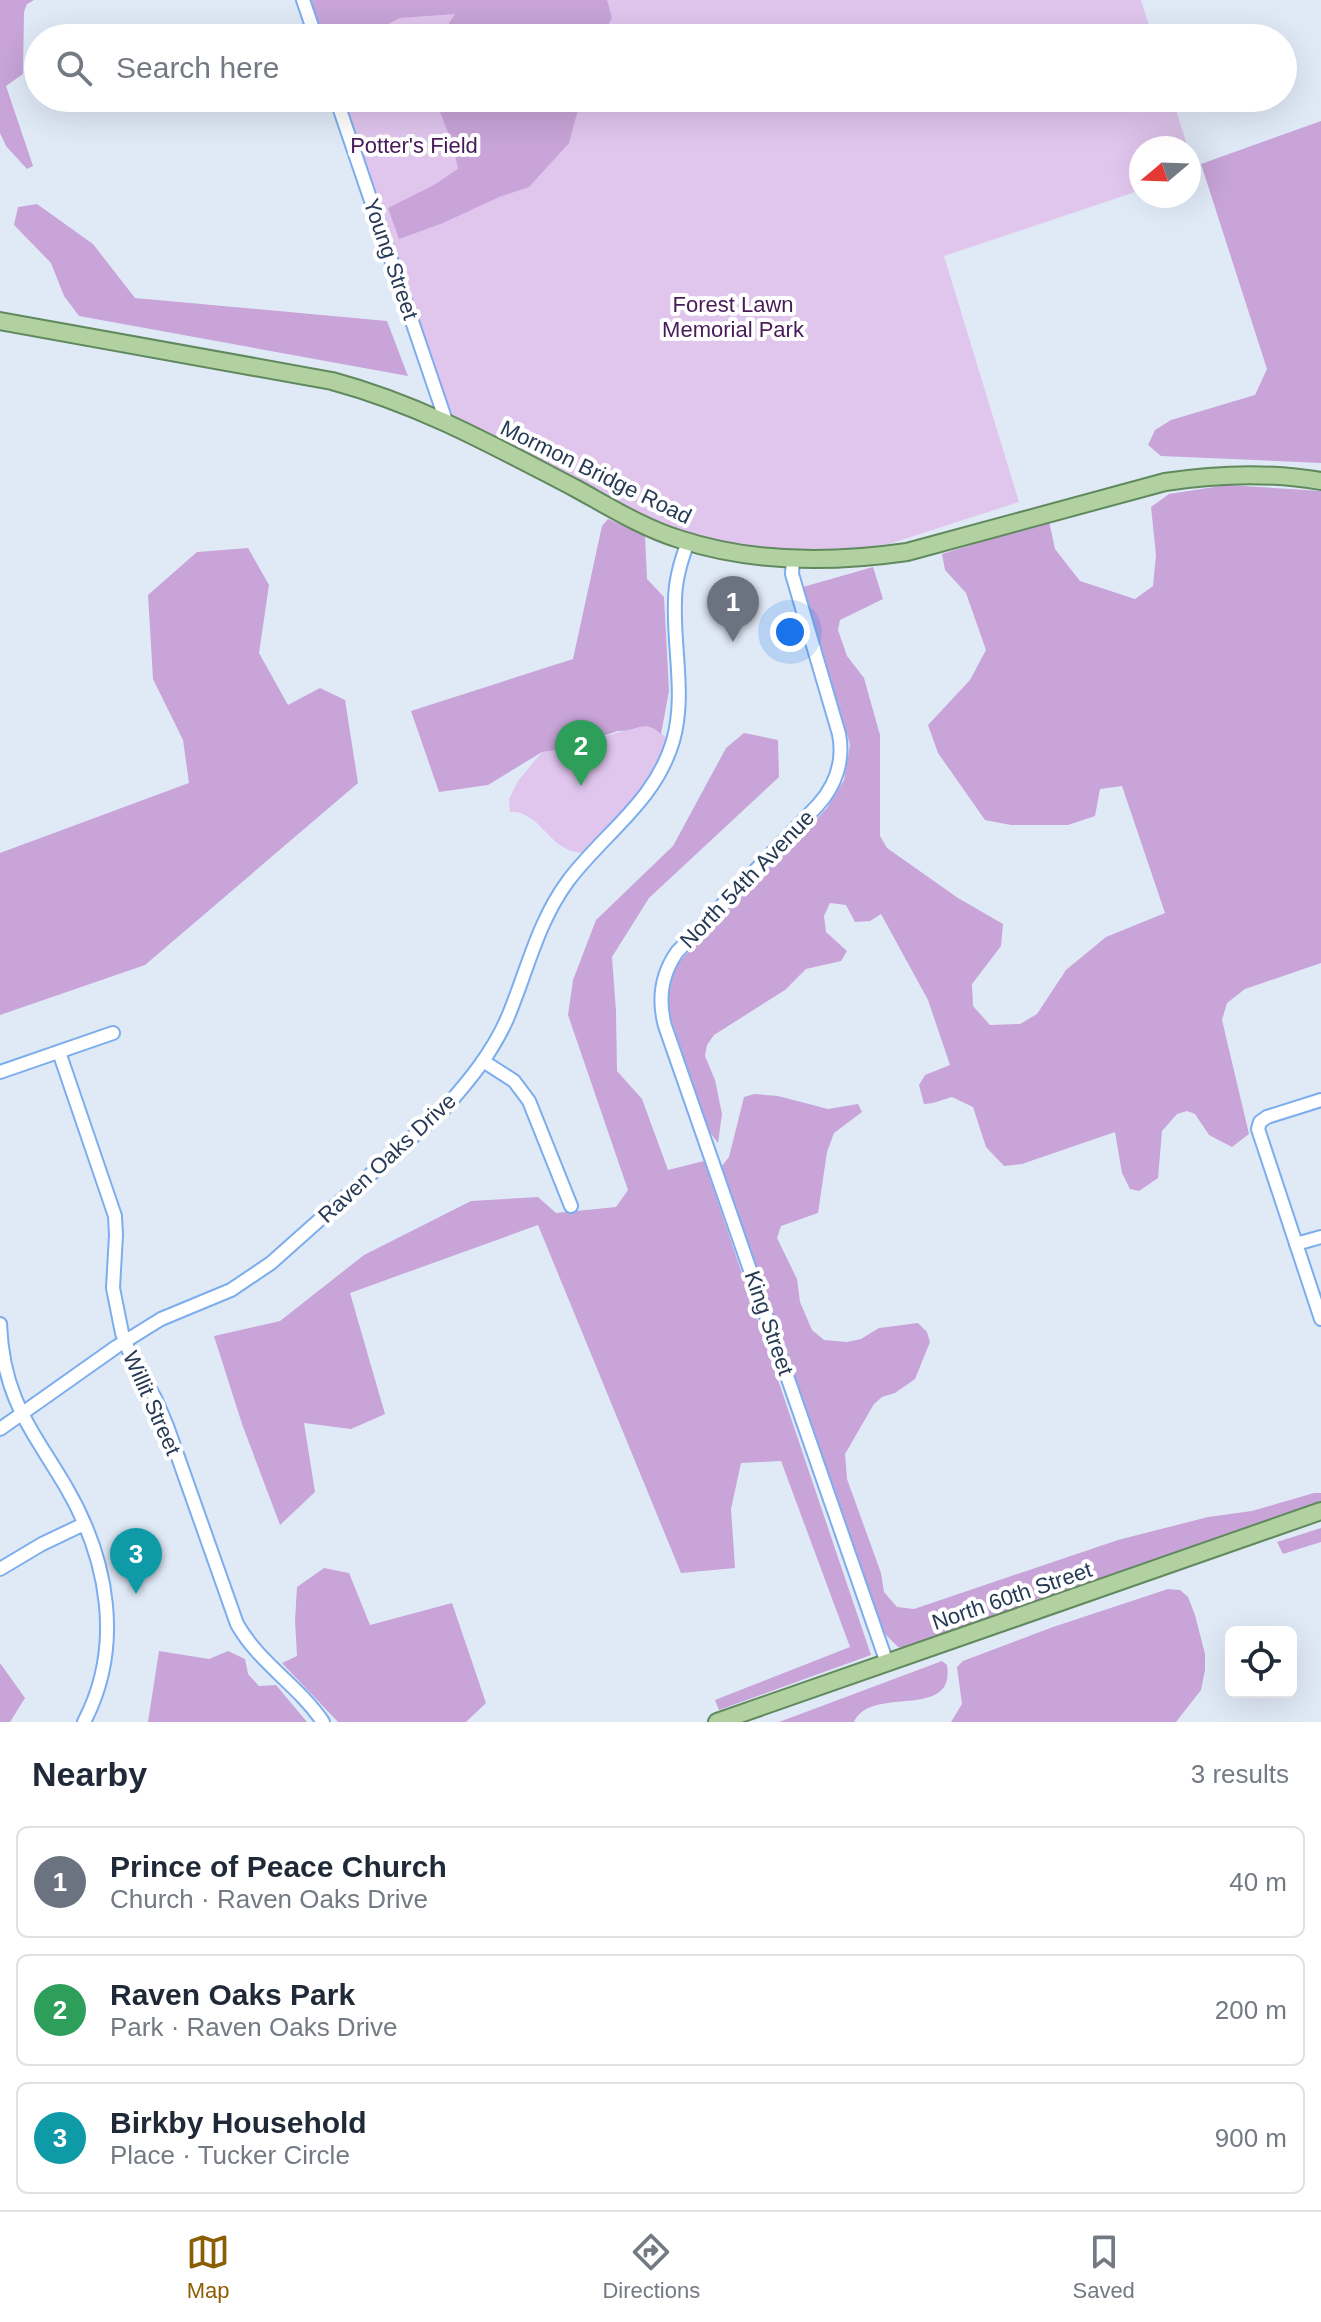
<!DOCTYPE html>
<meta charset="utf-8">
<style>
:root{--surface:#fff;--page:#f2f2f3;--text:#1f2937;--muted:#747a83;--line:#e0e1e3;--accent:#8c5e04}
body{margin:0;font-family:Helvetica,sans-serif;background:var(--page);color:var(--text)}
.controls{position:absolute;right:24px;bottom:24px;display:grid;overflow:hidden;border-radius:12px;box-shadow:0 8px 32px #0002}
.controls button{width:72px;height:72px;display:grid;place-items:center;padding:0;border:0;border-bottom:2px solid var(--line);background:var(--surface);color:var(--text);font:40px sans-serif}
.compass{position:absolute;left:1129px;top:136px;width:72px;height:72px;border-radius:50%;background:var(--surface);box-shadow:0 8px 32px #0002;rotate:251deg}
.you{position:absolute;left:790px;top:632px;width:28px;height:28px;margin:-20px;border:6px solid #fff;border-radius:50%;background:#1a73e8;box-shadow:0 0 0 12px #1a73e833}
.badge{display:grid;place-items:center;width:52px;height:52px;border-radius:50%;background:var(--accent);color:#fff;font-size:26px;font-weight:700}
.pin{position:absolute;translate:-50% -66px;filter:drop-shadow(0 2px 4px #0008)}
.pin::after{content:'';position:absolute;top:42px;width:28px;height:24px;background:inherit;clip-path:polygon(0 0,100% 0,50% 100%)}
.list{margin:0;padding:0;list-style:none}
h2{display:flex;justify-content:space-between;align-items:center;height:104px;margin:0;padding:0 32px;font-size:34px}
h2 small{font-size:26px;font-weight:400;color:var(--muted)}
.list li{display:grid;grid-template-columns:52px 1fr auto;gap:24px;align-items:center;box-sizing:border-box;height:112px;margin:0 16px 16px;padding:0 16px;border:2px solid var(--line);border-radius:12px}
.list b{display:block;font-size:30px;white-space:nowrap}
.list p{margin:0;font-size:26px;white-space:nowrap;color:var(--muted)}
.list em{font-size:26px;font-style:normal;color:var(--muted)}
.icon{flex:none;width:44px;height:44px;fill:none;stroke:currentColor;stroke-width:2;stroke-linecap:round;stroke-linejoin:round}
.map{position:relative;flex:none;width:1321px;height:1722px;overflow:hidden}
.search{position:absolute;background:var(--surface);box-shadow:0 8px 32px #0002;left:24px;right:24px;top:24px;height:88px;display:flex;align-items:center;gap:20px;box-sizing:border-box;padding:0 28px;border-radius:44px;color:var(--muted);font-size:30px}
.sheet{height:488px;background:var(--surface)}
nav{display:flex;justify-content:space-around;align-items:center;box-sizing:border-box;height:112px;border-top:2px solid var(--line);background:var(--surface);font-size:22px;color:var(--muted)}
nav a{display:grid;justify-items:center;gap:4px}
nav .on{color:var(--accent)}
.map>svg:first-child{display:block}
.green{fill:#e0c5ed}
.forest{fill:#c8a4d8}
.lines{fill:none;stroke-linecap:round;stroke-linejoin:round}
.minor-casing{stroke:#7caded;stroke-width:16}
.major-casing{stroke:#60895d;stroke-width:20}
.minor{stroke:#fff;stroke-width:12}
.major{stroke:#b2d1a1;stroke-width:16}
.labels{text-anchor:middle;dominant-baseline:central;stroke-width:8;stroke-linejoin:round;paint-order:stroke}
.park-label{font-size:22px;fill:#481b59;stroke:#fff}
.street-label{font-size:22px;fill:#263a55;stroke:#fff}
</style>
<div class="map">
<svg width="1321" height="1722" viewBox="0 0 1321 1722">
<rect width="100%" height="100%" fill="#e0eaf7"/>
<g class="green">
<path d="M308 0H1141L1153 38H321Z"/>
<path d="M341 98H1172L1188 148H1141V190L944 256 1019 502 889 544 826 552H805L735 546 659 525 448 415Z"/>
<path d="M643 725 656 729 668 739C650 791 621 818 582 853 553 851 545 823 523 814 519 812 515 812 510 812L509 799 518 781 542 752 578 747 580 744Z"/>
</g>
<g class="forest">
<path d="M0 0H34L27 4 24 12 23 74 6 86 33 166 27 169 6 146 0 133Z"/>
<path d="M308 0H607L612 18 601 38H445L442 34 455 14 400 18 361 38H321Z"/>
<path d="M447 98H581L569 143 529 187 499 197 443 223 399 239 388 208 434 185 458 169 453 145 438 107Z"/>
<path d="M1321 121V463L1161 456 1148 445 1155 430 1171 420 1255 395 1267 369 1201 164Z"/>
<path d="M37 204 93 244 135 298 387 321 408 376 79 316 64 296 51 263 14 225 18 207Z"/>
<path d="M1227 485 1321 491V963L1245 989 1227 1003 1222 1020 1249 1134 1232 1147 1209 1135 1195 1114 1187 1111 1177 1114 1162 1131 1158 1178 1139 1191 1130 1189 1122 1173 1115 1132 1022 1164 1004 1166 986 1147 973 1107 952 1097 933 1103 924 1104 919 1085 925 1075 950 1065 928 1000 881 914 870 921 855 922 846 905 830 903 824 916 826 932 847 951 841 961 806 969 785 990 714 1035 707 1045 705 1056 715 1080 722 1114 718 1143 709 1131 669 1013 668 984 678 963 827 808 844 780 850 745 803 587 873 567 883 599 840 620 838 630 847 656 864 678 880 735V836L887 848 958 898 1003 924 1001 946 972 984 973 1006 990 1025 1020 1024 1037 1014 1066 970 1106 937 1165 913 1122 786 1100 789 1095 816 1068 825H1011L985 820 938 753 928 725 970 680 986 650 966 593 945 570 942 554 1049 521 1055 549 1080 581 1135 599 1153 586 1156 555 1151 507 1169 494Z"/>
<path d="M608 519 645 535 647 579 664 597 669 691 661 734C644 718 636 732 618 731L580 744 579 747 542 752 488 785 439 792 411 711 573 659 602 526Z"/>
<path d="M248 548 269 585 259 653 288 705 320 688 345 700 358 783 145 965 0 1015V853L189 783 183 740 153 679 148 595 197 552Z"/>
<path d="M744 733 778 740 779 777 649 898 612 957 616 1011 617 1071 642 1099 668 1170 704 1161 871 1655 719 1710 715 1700 850 1647 781 1461 741 1463 731 1509 735 1568 681 1573 538 1225 350 1293 385 1414 351 1429 304 1423 315 1492 280 1525 242 1424 214 1336 280 1321 364 1255 471 1201 538 1197 556 1213 616 1207 628 1190 568 1015 573 980 596 920 673 846 726 748Z"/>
<path d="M754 1094 778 1096 828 1109 858 1104 862 1112 834 1133 827 1152 818 1213 781 1226 777 1238 797 1279 800 1302 812 1330 824 1340 847 1342 861 1339 879 1328 918 1323 927 1332 930 1342 915 1379 895 1393 882 1397 874 1404 845 1454 847 1479 881 1573 884 1592 897 1607 914 1609 1118 1540 1208 1517 1252 1511 1314 1493H1321V1503L903 1648 898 1647 880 1629 721 1167 729 1157 744 1097Z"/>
<path d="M1321 1528V1542L1283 1554 1277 1542Z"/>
<path d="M324 1568 349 1573 370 1625 452 1603 486 1703 466 1722H338L282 1663 297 1656 295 1621 297 1587Z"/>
<path d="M1168 1589 1180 1590 1188 1597 1195 1615 1205 1654V1670L1201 1690 1176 1722H951L962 1704 957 1667 963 1661 1053 1627Z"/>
<path d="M159 1651 209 1659 228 1651 245 1659 248 1674 259 1686 276 1685 307 1722H148Z"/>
<path d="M942 1661 947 1665C956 1722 871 1684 854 1722H779Z"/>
<path d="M0 1663 25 1698 10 1722H0Z"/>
</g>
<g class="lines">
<defs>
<g id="minor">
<path d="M303 0 316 38"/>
<path d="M336 98 446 421"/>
<path d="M793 559 792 574 839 734C844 760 836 785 818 805L677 952C661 975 658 1000 665 1026L887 1663"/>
<path d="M59 1052 115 1216 116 1235 113 1288 122 1333 129 1351 156 1400 167 1426 237 1624C259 1663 298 1685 323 1722"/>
<path d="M483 1061 514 1081 529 1101 571 1206"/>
<path d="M0 1072 113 1033"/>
<path d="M1321 1100 1267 1117 1260 1122 1258 1129 1321 1319"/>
<path d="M1296 1244 1321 1237"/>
<path d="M0 1324C3 1398 31 1428 66 1487 108 1559 124 1646 84 1722"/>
<path d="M0 1429 116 1347 161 1319 231 1290 271 1263 444 1109C469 1081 492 1053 507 1019 527 972 537 923 568 881 604 833 655 802 673 741 686 695 673 648 675 601 675 581 681 560 688 542"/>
<path d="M0 1569 42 1544 84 1524"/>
</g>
<g id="major">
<path d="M0 321 332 381C421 405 494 446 575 488 608 506 643 528 679 539 752 563 831 563 907 552L1165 482C1217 474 1269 472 1321 481"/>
<path d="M717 1722 1321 1511"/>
</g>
</defs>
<use href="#minor" class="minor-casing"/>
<use href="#major" class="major-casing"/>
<use href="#minor" class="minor"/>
<use href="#major" class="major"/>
</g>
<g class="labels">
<g class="park-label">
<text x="414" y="145">Potter's Field</text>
<text x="733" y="304">Forest Lawn<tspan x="733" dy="25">Memorial Park</tspan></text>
</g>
<g class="street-label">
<text transform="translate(391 259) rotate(71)">Young Street</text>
<text transform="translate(596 472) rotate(26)">Mormon Bridge Road</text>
<text transform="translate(747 879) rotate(-46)">North 54th Avenue</text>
<text transform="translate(387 1158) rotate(-43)">Raven Oaks Drive</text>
<text transform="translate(769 1323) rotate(71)">King Street</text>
<text transform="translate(152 1403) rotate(66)">Willit Street</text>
<text transform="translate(1012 1596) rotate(-19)">North 60th Street</text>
</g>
</g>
</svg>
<div class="controls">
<button><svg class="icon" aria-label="locate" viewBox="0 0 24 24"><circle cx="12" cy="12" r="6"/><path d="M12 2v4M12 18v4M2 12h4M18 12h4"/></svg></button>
</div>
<svg class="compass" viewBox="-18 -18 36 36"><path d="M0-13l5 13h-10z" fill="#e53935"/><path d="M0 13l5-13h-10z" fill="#747a83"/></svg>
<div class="you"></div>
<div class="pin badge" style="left:733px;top:642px;background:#6b7280">1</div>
<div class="pin badge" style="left:581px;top:786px;background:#2e9e5b">2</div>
<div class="pin badge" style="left:136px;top:1594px;background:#0f9aa8">3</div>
<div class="search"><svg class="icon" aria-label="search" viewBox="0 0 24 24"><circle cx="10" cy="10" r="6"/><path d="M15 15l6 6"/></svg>Search here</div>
</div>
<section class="sheet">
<h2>Nearby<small>3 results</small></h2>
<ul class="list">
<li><span class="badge" style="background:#6b7280">1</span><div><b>Prince of Peace Church</b><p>Church · Raven Oaks Drive</p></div><em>40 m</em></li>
<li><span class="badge" style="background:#2e9e5b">2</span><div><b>Raven Oaks Park</b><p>Park · Raven Oaks Drive</p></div><em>200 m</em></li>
<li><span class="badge" style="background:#0f9aa8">3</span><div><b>Birkby Household</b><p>Place · Tucker Circle</p></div><em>900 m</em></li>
</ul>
</section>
<nav>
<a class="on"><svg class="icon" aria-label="map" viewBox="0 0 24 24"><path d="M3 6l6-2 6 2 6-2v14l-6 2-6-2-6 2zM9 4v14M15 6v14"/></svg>Map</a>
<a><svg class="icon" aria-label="directions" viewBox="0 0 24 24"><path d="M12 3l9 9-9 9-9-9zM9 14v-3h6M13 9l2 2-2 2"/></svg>Directions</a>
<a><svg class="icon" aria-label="saved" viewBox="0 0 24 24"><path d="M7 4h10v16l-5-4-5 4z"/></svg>Saved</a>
</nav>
